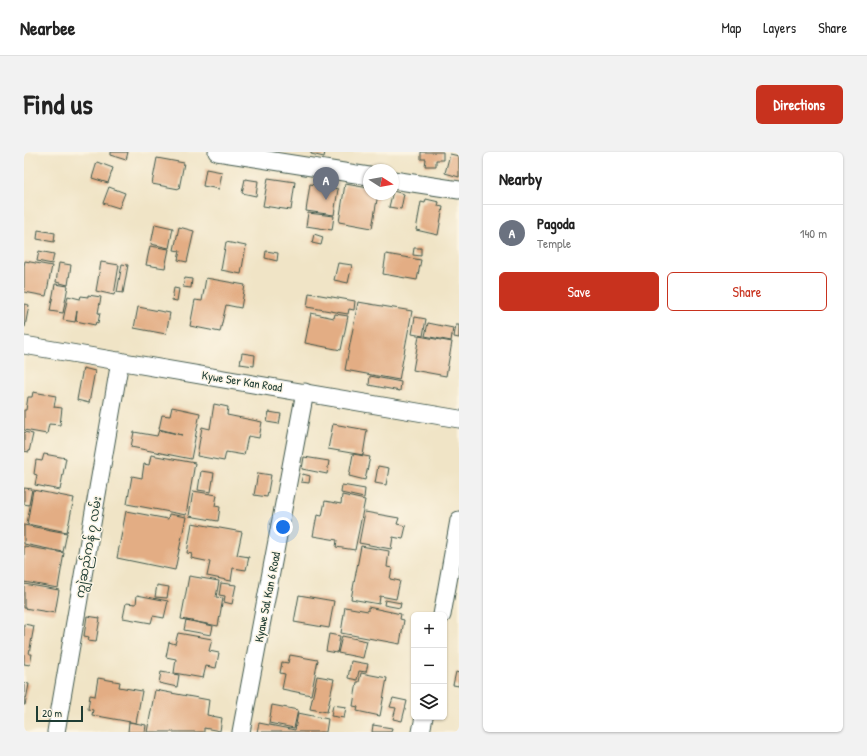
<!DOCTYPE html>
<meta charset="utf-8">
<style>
:root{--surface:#fff;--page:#f2f2f2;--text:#222;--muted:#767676;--line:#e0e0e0;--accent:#c8321e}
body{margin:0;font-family:"Patrick Hand","Noto Sans Myanmar",sans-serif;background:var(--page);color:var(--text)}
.controls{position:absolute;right:12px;bottom:12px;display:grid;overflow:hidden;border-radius:6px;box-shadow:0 1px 3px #0004}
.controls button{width:36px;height:36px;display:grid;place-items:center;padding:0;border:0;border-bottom:1px solid var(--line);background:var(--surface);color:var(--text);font:20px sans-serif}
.compass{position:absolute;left:339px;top:12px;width:36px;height:36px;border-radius:50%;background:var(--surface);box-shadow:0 1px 3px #0004;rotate:101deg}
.scale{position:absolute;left:12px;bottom:10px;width:47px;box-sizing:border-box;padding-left:4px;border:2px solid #1f3d34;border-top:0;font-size:11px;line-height:14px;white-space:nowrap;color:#1f3d34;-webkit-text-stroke:3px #fcf5e5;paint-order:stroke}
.you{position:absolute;left:259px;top:375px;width:14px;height:14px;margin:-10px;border:3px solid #fff;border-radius:50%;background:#1a73e8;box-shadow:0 0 0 6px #1a73e833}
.badge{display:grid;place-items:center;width:26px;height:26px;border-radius:50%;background:var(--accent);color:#fff;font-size:13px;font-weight:700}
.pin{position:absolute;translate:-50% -33px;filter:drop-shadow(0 1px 2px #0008)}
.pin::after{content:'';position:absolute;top:21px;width:14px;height:12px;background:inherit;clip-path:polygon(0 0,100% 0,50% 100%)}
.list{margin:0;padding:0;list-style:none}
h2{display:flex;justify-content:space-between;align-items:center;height:52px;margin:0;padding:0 16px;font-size:17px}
h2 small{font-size:13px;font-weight:400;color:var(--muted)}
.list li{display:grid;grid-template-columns:26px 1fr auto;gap:12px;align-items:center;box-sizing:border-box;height:56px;padding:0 16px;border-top:1px solid var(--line)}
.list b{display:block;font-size:15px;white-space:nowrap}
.list p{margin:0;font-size:13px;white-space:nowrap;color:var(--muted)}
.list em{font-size:13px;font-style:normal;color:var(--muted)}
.actions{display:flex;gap:8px;padding:12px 16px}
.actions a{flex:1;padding:9px 0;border:1px solid var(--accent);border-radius:6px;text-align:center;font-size:14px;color:var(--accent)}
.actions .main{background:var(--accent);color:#fff}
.icon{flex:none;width:22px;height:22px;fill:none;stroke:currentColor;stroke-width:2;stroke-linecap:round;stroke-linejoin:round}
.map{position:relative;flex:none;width:435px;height:580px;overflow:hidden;border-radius:6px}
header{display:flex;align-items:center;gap:24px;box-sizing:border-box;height:56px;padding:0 20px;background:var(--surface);border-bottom:1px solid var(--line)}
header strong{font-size:19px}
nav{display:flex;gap:22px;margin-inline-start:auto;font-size:14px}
.intro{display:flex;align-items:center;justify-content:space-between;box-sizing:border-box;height:96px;padding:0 24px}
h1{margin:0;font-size:28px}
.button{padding:10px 18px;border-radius:6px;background:var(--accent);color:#fff;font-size:14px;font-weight:700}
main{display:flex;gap:24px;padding:0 24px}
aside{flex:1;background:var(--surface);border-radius:6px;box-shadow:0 1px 3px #0004}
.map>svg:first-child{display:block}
.building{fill:#e3ad84}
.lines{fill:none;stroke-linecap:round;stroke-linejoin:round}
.minor-casing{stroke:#3e564a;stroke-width:19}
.minor{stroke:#fff;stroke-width:17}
.labels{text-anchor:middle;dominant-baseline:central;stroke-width:3;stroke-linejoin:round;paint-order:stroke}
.street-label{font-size:12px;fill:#1f3d34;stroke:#fcf5e5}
</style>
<header>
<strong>Nearbee</strong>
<nav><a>Map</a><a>Layers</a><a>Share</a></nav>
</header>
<div class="intro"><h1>Find us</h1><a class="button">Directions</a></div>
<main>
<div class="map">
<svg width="435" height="580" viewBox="0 0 435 580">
<rect width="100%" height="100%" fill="#fcf5e5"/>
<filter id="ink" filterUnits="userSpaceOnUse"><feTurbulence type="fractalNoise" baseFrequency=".025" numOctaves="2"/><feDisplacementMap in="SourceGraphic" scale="8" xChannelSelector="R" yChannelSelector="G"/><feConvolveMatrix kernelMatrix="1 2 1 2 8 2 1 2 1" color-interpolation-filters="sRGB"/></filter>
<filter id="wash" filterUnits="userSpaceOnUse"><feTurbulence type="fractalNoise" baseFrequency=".012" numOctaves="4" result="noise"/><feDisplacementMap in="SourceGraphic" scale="16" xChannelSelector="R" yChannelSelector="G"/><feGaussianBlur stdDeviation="0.9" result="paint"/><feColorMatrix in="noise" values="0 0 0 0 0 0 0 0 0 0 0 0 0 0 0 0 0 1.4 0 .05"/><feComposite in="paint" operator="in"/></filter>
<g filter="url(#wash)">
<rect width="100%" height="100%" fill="#f0e4c6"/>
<g id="blocks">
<g class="building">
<path d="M86 0H104L102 8 86 3Z"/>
<path d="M287 0H301L300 5 287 2Z"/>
<path d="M397 0H419V8H412V14H401L402 7H397Z"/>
<path d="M426 2 435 4V25L421 21Z"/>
<path d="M133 6 160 11 155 37 128 32Z"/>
<path d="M73 10 89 16 84 31 68 26Z"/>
<path d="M182 17 198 20 195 37 179 34Z"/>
<path d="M244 26 271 30 267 58 239 54Z"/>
<path d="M221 27 234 29 232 44 218 41Z"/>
<path d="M286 32 314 37 310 63 282 59Z"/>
<path d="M321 32 345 36V42H354L348 76 315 70Z"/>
<path d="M85 35 101 41 95 56 79 51Z"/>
<path d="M369 39 380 42 377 57 365 55Z"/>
<path d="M402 47 415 50 414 54 419 55 414 83 392 78 397 50 401 51Z"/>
<path d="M284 61 310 64 308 78 282 74Z"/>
<path d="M131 72 149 76 145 96 127 92Z"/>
<path d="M155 75 170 79 163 110 154 108 156 99 150 98Z"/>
<path d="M14 78 31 81 30 90 13 87Z"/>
<path d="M290 82 299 85 297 93 288 91Z"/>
<path d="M202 90 222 94 217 122 197 118Z"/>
<path d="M126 94 145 97 141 116 122 113Z"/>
<path d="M390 96H397V104L389 103Z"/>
<path d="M15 99 30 102 28 112 13 109Z"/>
<path d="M242 99 254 101 253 109 241 106Z"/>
<path d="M362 102 397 108 393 128 359 122Z"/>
<path d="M1 109 28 114 22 144 0 140V114Z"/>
<path d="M77 110 95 113 90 143 72 139Z"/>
<path d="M35 111 47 113 44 133 32 130Z"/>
<path d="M314 111 328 113 324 131 310 128Z"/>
<path d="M98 112 104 113 99 141 93 140Z"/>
<path d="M161 126 168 127 167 136 159 135Z"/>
<path d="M182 126 221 133 217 156 202 153 196 180 166 174 171 148 178 149Z"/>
<path d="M31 132 44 134 39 161 26 159Z"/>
<path d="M150 136 155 137 153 149 148 148Z"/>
<path d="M285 141 331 149 330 158 325 157 324 162 283 155Z"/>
<path d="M64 143 77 145 74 161H76L74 171 72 170 71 173 52 169 53 159 51 170 39 168 44 144 56 147 57 144 64 145Z"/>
<path d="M334 150 388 159 375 228 321 218Z"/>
<path d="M0 152 5 153 1 175H0Z"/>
<path d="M114 155 146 161 142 182 110 176Z"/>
<path d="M287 161 310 166 311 162 324 164 317 198 281 191Z"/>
<path d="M391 165 402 167 399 184 388 182Z"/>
<path d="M404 171 429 176 427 189 401 184Z"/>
<path d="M432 173H435V186L430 185Z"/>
<path d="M395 184 428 190 422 224 389 218Z"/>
<path d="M218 201 231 203 230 214 216 212Z"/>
<path d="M59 216 71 219 65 251 53 248Z"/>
<path d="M346 224 377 230 376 239 345 233Z"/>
<path d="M9 240 32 244 30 255 38 256 36 273 25 272 23 282 0 278V258H2L4 245H8Z"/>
<path d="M190 252 204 255 203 263 238 270 235 286 224 284 220 303 202 300 200 309 173 304 178 275 186 277Z"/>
<path d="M148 255 176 261 167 307 107 295 110 280 133 284 135 278 158 283 135 277 138 263 146 264Z"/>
<path d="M245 260 257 262 255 272 243 270Z"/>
<path d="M309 272 343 278 339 303 304 297Z"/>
<path d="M0 280 9 282 5 300 0 299Z"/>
<path d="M20 302 42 306 36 338 11 333 13 323 10 322 12 308 18 309Z"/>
<path d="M329 302 346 305 341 328 325 324Z"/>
<path d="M127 303 171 311 162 363 103 352 108 324 118 326 120 312 125 313Z"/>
<path d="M280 305 305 309 303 322 278 317Z"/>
<path d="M354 314 365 316 362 333 351 331Z"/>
<path d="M177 319 190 321 187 340 174 338Z"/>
<path d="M234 321 247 323 243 345 230 343Z"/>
<path d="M279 322 286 324 285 331 277 330Z"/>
<path d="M318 333 341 337 340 346 317 341Z"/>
<path d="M0 336 8 337 5 353 0 352Z"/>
<path d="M9 338 50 346 43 380 3 372Z"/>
<path d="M169 339 193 343 191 354 196 355 194 369 165 364Z"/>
<path d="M318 343 341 348 331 398 312 395 313 388 289 384 293 363 298 364 301 349 317 352Z"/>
<path d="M102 359 144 367 145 362 162 365 151 418 93 406Z"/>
<path d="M341 360 375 366 373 372 382 374 379 387 369 385 367 397 335 391Z"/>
<path d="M168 371 218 380 213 403 225 405 222 418 209 416 207 429 183 424 186 410 167 406 168 402 163 401Z"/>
<path d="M0 373 43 381 39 400 0 392Z"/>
<path d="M0 394 40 401 34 436 0 430Z"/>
<path d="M337 394 365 399 363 415 368 416 366 427 376 429 372 447 356 444 355 452 327 447Z"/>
<path d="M165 424 195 429 192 445 199 446 194 474 157 467Z"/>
<path d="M197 431 212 433 208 452 200 450 201 444 195 443Z"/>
<path d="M0 432 35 438 31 461 0 456Z"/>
<path d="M133 433 145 435 143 446 131 445Z"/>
<path d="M113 443 144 449 140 466 129 464 127 471 99 466 102 451 112 452Z"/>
<path d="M275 443 310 449 305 476 270 470Z"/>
<path d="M361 448 377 451 376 456 360 453Z"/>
<path d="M321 455 344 459V455L377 462 376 467 380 468 376 492 317 481Z"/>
<path d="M63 464 76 466 72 490 64 489 65 485 60 484Z"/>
<path d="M162 468 189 474 187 483 160 478Z"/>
<path d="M0 472 10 474 5 502H8L6 513 0 512Z"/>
<path d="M154 481 188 487 185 499 195 501 192 516 182 514 179 526 150 521 152 507 142 505 145 490 151 492Z"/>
<path d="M305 482 316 484 313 501 302 499Z"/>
<path d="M318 484 343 489 339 506 314 501Z"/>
<path d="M266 503 294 508 287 543 258 537 261 522 256 521 258 510 264 511Z"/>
<path d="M327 509 344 512 342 520 335 519 333 528 324 526Z"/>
<path d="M137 520 155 523 153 535 135 531Z"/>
<path d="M432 520 435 521V534L429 533Z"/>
<path d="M337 521 363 526 356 564 333 559 334 555 329 554 333 530H335Z"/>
<path d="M293 524 310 527 303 560 286 557Z"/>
<path d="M74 526 96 530 95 535 118 539 112 571 68 563 69 558 64 557 66 543 71 544Z"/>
<path d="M0 531 5 532 1 553H0Z"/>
<path d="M131 538 185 548 183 563 198 566 196 579 180 576V580H123Z"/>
<path d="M369 546 383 549 378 569 369 567 372 556 366 555Z"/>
<path d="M248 553 274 558 270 576 245 571Z"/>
<path d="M309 553 322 555 320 566 307 564Z"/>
<path d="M274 561 304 567 302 580H233L235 571 271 578Z"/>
<path d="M105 570 122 573 121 580H104Z"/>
<path d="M349 573 368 576 367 580H348Z"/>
</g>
</g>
</g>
<g filter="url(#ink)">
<use href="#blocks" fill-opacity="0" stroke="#3e564a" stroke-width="1"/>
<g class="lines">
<defs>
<g id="minor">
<path d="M193 0 345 24"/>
<path d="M369 28 435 38"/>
<path d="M0 193 435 267"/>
<path d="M418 463 435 368"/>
<path d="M32 580 96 209"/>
<path d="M217 580 281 240"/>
<path d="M397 580 400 565"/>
</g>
</defs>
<use href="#minor" class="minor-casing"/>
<use href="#minor" class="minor"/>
</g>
</g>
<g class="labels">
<g class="street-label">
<text transform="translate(218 229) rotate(9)">Kywe Ser Kan Road</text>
<text transform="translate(64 395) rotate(-80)">ကျွဲဆည်ကန် ၇ လမ်း</text>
<text transform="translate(243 445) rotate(-79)">Kyawe Sal Kan 6 Road</text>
</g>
</g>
</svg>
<div class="controls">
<button>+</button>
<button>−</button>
<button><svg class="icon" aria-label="layers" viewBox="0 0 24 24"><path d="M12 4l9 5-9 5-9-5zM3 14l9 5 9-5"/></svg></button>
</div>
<svg class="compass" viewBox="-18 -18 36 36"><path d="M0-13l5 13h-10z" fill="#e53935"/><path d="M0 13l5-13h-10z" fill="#767676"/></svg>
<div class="scale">20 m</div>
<div class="you"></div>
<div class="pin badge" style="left:302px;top:48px;background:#6b7280">A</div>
</div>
<aside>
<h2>Nearby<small></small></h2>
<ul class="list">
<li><span class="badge" style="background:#6b7280">A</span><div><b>Pagoda</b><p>Temple</p></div><em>140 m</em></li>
</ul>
<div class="actions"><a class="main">Save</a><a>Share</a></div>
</aside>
</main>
